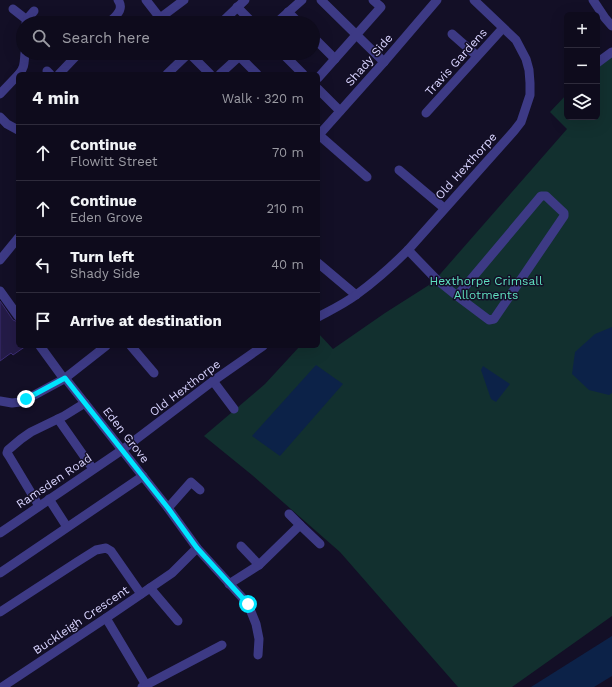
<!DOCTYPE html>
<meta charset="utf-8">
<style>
:root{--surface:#0e0b1c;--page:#1c1929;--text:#f1f3f6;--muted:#9b9ba3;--line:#2e2b3b}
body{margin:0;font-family:"Work Sans",sans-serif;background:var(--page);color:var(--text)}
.controls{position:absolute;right:12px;top:12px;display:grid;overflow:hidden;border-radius:6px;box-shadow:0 4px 16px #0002}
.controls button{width:36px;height:36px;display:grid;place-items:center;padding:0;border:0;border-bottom:1px solid var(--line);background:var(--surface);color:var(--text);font:20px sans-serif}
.stop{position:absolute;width:12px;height:12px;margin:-9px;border:3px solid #00e5ff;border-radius:50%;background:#fff}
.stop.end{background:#00e5ff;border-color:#fff;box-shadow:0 1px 4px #0008}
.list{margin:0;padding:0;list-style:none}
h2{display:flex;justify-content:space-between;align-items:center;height:52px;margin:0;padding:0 16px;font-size:17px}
h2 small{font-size:13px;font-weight:400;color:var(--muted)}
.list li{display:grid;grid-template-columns:26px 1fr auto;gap:12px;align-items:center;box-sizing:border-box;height:56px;padding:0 16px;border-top:1px solid var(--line)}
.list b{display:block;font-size:15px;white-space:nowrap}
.list p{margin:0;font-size:13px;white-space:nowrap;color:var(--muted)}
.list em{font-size:13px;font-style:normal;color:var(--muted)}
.icon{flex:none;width:22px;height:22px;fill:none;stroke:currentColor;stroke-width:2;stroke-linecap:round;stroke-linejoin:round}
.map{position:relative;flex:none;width:612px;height:687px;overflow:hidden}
.search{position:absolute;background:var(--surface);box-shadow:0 4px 16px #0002;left:16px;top:16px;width:304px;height:44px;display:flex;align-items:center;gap:10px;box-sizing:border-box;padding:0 14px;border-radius:22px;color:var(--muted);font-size:15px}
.panel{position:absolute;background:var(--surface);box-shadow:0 4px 16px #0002;left:16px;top:72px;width:304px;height:276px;border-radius:6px}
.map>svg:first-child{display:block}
.green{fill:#12302f}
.water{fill:#0c2248}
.building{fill:#241b47;stroke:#3b2d73}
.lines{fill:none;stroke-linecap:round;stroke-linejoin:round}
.minor{stroke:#3d3a85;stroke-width:9}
.route{stroke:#00e5ff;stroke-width:5}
.labels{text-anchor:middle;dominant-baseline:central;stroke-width:3;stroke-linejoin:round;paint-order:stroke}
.street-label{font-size:12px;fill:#d9d4ff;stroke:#130f26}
.park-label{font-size:12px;fill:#5fe0c0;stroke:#130f26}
</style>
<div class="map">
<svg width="612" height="687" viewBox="0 0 612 687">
<rect width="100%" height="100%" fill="#130f26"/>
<path class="green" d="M612 56V616L512 687H458L340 552 252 475 204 436 265 384 300 346H318V333L333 349 385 313 429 285 433 279 435 280 567 129 550 112 567 94V117H597V66Z"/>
<g class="water">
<path d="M612 327V393L609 395 589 390 572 374 575 352 595 334Z"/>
<path d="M316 365 343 384 280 456 252 436Z"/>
<path d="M483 366 510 384 496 402 491 399 481 370Z"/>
<path d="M612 636V676L594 687H531Z"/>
</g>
<path class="building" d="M0 301 13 320 18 322V346H26L13 355 11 353 0 361Z"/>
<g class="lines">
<g class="minor">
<path d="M146 0 160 18 184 0"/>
<path d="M321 0 384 62"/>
<path d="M593 0 605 18 612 26"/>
<path d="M237 7 253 23"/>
<path d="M13 9 27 20"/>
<path d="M288 12 299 23"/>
<path d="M26 23 28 18 34 11"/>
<path d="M109 23C115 16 125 10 118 0"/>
<path d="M221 23 245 0"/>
<path d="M276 23 302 0"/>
<path d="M452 34 477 56"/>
<path d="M313 37 335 59"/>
<path d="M282 53 303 74"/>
<path d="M239 56 257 74"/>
<path d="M597 63 612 52"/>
<path d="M47 71 50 74"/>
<path d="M19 74C25 67 24 62 25 53"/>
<path d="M59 74 79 53"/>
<path d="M167 74 189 53 210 74"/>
<path d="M220 74 243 53"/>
<path d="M318 78 381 7 373 0"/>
<path d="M318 89 340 111"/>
<path d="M0 94 18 75"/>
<path d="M426 113 503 28"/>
<path d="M0 117 7 124 18 130"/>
<path d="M319 135 367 177"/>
<path d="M318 136 384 62 437 0"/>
<path d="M399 170 444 208"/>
<path d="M408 250 436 279 457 296 489 320 494 319 564 216V213L546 196H541L457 296"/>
<path d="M0 260 18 238"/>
<path d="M318 263 356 295"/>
<path d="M0 291 18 316"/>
<path d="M318 317C331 310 344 304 356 295 374 282 392 266 408 250L514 131 521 122 530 95V83L529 70 526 59 516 40 474 0"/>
<path d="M40 346 64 379"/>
<path d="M131 346 154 373"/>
<path d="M65 378 168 508 197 548 248 604 256 624 259 639 258 655"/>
<path d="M213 381 234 409"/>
<path d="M0 401 12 403 20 402 27 399 64 379 106 346"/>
<path d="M58 419 93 469"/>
<path d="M49 499 67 527"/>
<path d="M39 506 9 456 7 453 8 450 21 439 31 432 64 416 85 403"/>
<path d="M168 508 191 482 200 490"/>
<path d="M289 514 300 525"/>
<path d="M0 533 122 450 213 381 263 346"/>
<path d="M241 546 259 565"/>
<path d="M0 573 143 476"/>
<path d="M229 584 259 565 300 525 320 544"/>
<path d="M150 588 178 621"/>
<path d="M0 612 77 562 96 550 106 548 111 551 141 594"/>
<path d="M106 618 146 685 142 687"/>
<path d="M146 685 222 645"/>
<path d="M2 687 106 618 172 573 197 548"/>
</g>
</g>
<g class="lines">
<path class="route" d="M26 399 65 378 168 508 197 548 248 604"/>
</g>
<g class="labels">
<g class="street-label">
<text transform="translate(369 60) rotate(-49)">Shady Side</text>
<text transform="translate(456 62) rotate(-48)">Travis Gardens</text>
<text transform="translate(466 166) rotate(-48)">Old Hexthorpe</text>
<text transform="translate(185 388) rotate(-37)">Old Hexthorpe</text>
<text transform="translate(126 435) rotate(52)">Eden Grove</text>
<text transform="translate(54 481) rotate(-34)">Ramsden Road</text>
<text transform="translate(81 620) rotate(-34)">Buckleigh Crescent</text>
</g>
<g class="park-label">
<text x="486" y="281">Hexthorpe Crimsall<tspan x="486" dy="14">Allotments</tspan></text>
</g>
</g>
</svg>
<div class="controls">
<button>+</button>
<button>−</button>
<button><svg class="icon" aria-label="layers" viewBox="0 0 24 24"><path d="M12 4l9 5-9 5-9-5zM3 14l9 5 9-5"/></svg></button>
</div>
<div class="stop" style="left:248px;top:604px"></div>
<div class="stop end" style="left:26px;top:399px"></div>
<div class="search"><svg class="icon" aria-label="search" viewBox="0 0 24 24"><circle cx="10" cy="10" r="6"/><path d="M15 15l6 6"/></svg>Search here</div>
<section class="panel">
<h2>4 min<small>Walk · 320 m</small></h2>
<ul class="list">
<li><svg class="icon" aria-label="ahead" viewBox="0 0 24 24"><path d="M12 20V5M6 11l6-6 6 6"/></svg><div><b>Continue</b><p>Flowitt Street</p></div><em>70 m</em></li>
<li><svg class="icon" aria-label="ahead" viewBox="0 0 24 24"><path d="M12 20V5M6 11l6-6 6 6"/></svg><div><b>Continue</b><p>Eden Grove</p></div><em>210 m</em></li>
<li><svg class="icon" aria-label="left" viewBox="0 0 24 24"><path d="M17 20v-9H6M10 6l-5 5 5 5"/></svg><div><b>Turn left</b><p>Shady Side</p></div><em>40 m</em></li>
<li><svg class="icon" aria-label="arrive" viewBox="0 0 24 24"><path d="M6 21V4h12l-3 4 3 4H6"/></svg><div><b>Arrive at destination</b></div></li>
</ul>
</section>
</div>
